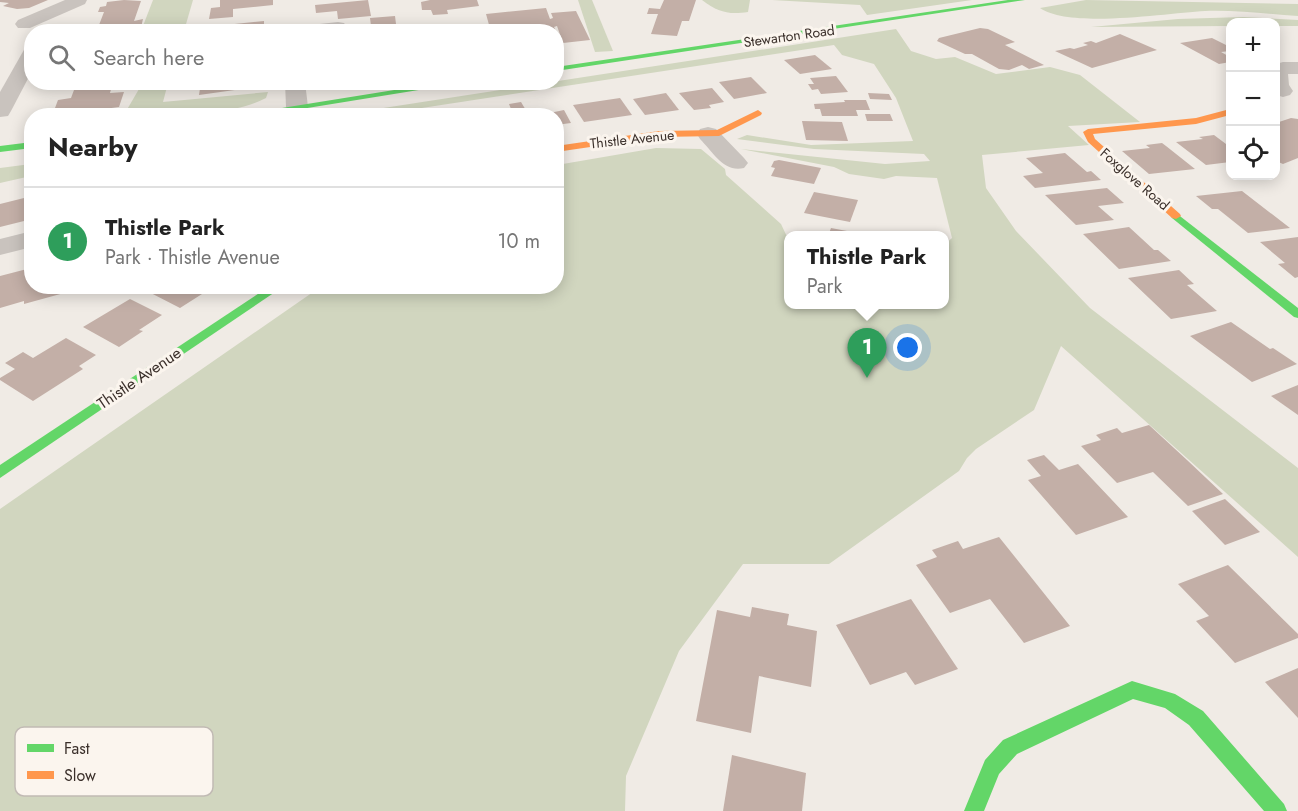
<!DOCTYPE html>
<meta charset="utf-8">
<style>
:root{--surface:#fff;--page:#f2f2f2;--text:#222;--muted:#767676;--line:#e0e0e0;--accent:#d93025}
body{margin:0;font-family:Jost,sans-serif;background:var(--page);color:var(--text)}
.controls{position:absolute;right:18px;top:18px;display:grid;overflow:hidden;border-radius:12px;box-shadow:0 3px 15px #0003}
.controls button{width:54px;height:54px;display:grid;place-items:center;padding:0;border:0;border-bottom:2px solid var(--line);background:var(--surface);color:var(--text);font:30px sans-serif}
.you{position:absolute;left:908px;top:348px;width:21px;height:21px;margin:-15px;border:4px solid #fff;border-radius:50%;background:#1a73e8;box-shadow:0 0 0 9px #1a73e833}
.badge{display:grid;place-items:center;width:39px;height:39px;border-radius:50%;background:var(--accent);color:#fff;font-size:20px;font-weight:700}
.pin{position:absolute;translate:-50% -50px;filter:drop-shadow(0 2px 3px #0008)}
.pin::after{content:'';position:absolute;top:32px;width:21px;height:18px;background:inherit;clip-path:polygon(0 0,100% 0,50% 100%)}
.popup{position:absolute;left:784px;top:231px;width:165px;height:78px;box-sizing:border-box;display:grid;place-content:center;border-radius:12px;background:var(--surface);filter:drop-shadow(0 2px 4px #0005);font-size:20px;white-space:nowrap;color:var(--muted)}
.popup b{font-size:22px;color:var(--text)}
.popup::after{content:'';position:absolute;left:50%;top:100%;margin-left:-12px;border:12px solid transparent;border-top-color:var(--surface)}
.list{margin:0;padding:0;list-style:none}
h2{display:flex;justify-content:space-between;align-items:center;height:78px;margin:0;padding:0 24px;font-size:26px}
h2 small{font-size:20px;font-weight:400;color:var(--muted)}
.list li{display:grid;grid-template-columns:39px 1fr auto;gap:18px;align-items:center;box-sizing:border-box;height:108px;padding:0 24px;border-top:2px solid var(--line)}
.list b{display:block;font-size:22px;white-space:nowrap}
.list p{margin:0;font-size:20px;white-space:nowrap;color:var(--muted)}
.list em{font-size:20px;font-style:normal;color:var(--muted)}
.icon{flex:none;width:33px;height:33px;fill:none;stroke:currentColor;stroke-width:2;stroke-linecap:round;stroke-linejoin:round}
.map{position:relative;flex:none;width:1298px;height:811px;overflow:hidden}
.search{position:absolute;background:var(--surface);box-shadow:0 3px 15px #0003;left:24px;top:24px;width:540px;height:66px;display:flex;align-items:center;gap:15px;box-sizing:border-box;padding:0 21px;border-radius:24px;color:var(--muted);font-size:22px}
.panel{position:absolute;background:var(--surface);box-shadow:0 3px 15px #0003;left:24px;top:108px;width:540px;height:186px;border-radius:24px}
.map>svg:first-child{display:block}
.green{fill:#d1d6bf}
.building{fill:#c3afa7}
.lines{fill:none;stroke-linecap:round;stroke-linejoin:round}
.street{fill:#c9c3be;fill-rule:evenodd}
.fast{fill:#63d668;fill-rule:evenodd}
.slow{fill:#ff974d;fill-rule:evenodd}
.labels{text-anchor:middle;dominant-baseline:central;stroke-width:6;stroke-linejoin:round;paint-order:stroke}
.far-street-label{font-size:14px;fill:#3b302b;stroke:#fbf5ee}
.street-label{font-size:16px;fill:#3b302b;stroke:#fbf5ee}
.key{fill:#fbf5ee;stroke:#c1bab4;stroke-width:1.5}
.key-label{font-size:16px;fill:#3b302b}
</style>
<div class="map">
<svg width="1298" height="811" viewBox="0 0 1298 811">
<rect width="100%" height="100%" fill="#f0ebe5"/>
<g class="green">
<path d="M153 0H193L184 31H141Z"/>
<path d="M578 0H592L613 51 595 52Z"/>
<path d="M702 0H750L748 12C728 15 718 12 702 0Z"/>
<path d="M772 0H972L867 15 860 5Z"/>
<path d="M1086 0 1298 4V16C1267 14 1236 10 1205 11 1167 13 1070 29 1040 8Z"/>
<path d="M1243 17 1298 20V26H1276V22H1230V26L1091 27 1178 19Z"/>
<path d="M896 29 911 51 936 59 955 57 996 74 1050 67 1080 75 1140 122 1068 126 1089 145 982 155 986 188 1016 231 1090 308 1298 468V557L1061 346 1034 410 976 449 967 458 959 471 829 564H743L679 651 626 776 625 811H0V509L316 290 327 286H556L557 165 656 148 701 149 725 169 726 175 781 224 789 241V304H945V244L952 238 937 178 896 176 884 179 849 174 834 167 741 149 885 164 930 161 924 154 814 149 737 139 747 135 811 145 913 141 896 98 874 64 842 55 834 45 376 115H338Z"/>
<path d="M140 83H168L163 102 268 92 266 98C231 116 170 116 130 115L125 113 139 89Z"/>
<path d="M31 164V176L0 183V168Z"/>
</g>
<g class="building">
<path d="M0 0H48L29 8 17 9 3 6 9 3 0 2Z"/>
<path d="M124 0 141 1 134 21 143 19 140 32H86L88 26 99 25 104 12H98L100 7 106 6 107 2Z"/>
<path d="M220 0H273V5L233 9V17L209 19 211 8 220 7Z"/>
<path d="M368 0 371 16 338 19 337 11 316 13 315 5Z"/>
<path d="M430 0H477L479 6 447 10 448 14 433 15 431 10H422L421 2Z"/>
<path d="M664 0H696L689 21H682L677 36 651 34 658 14H647L649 8 660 9Z"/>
<path d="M546 8 550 19 553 18 551 13 576 11 590 40 563 43 557 26 554 27 555 29 530 32H491L486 14Z"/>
<path d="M395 16 396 24 371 26 370 18Z"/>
<path d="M264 21V29L206 32V27Z"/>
<path d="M980 28 988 29 1015 42 1005 45 1044 65 1029 69 1022 65 1009 70 999 69 972 54H965L937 41 939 38Z"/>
<path d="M1120 34 1157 50 1092 68 1055 51 1070 48 1074 49 1088 45 1083 43 1091 41 1096 43Z"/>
<path d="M1212 38 1230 47V51L1221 52 1230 57V62L1219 64 1180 43Z"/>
<path d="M815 55 832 69 800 74 784 60Z"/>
<path d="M836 76 848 92 821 94 818 89 812 90 808 84H814L810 78Z"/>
<path d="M751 77 767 93 734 99 719 82Z"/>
<path d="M77 82H113L110 93 124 92 119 107 52 116 58 100 71 98Z"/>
<path d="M201 82H249V88L199 95Z"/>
<path d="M712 88 724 102 709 105 711 108 694 110 679 93Z"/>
<path d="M666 93 679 110 645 115 633 99Z"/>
<path d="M868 93 889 94 892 100 870 99Z"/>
<path d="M620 98 632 115 584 122 573 105Z"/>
<path d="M844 100H866L870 110H856L858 116H822L820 109H815L814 104 845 102Z"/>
<path d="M521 102 527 112 513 114 509 104Z"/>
<path d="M564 110 571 123 556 125V116H535Z"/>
<path d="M865 114H890L893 121H867Z"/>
<path d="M1291 118 1298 119V158L1283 164 1276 161V123Z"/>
<path d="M802 121 842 122 848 141 806 140Z"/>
<path d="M1214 135 1230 147V162L1206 165 1176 142 1203 139 1199 137Z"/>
<path d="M1162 143 1166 146 1195 169 1149 174 1122 151 1150 148 1146 145Z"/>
<path d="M1065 153 1087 172 1091 171 1101 180 1035 188 1023 176 1043 173 1026 158Z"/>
<path d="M779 160 821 168 814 184 771 176 775 168 771 167 774 161Z"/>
<path d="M1107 188 1124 203 1098 206 1114 220 1076 225 1045 195Z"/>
<path d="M1242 191 1290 228 1248 233 1218 209H1212L1196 196Z"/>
<path d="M814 192 858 200 850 222 804 213Z"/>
<path d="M32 196V219L0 227V204Z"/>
<path d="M1129 227 1154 250H1158L1171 261 1119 269 1083 234Z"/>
<path d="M831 228 863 234V236H828Z"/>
<path d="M1298 237V277L1295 278 1278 264 1285 263 1260 242Z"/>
<path d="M27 269 28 282 32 281V286H64V293L24 304V301L0 308V276Z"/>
<path d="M1179 270 1194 284 1187 285 1217 311 1171 319 1128 278Z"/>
<path d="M151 286H206L198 292 202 294 180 308 145 290Z"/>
<path d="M130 299 162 315 139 330 143 331 119 347 83 327Z"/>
<path d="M1231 322 1270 349 1273 348 1297 364 1252 382 1190 336Z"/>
<path d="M66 338 96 355 79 366 83 369 33 401 0 380V378L15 369 5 363 23 352 33 358Z"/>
<path d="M1298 385V415L1271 396Z"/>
<path d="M1149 425 1187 460 1223 494 1188 506 1153 472 1117 483 1081 446 1101 440 1096 435 1117 428 1122 433Z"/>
<path d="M1044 455 1059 470 1078 464 1128 517 1076 535 1028 480 1041 476 1027 460Z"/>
<path d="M1225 499 1260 532 1225 545 1192 511Z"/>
<path d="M999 537 1070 626 1024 643 990 599 950 613 916 565 937 557 932 550 958 541 963 549Z"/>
<path d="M1228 565 1298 634V638L1235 663 1196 621 1209 616 1178 584Z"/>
<path d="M911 599 958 669 915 685 906 672 870 685 836 625Z"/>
<path d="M752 607 789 614 787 625 817 631 811 687 759 676 751 733 696 721 717 610 750 617Z"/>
<path d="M1298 668V718L1265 682Z"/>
<path d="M732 755 806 773 802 811H723Z"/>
</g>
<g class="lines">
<g class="street">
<path d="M65 0H87L85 4 30 28H18L15 24 18 20Z"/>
<path d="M338 22 344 23 347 27 344 31 283 32 292 27Z"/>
<path d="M32 46V71L11 111 8 116 0 117V92L25 48Z"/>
<path d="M1283 62H1298V74H1288L1289 85 1293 91 1290 95 1283 97 1276 95V64Z"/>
<path d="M285 82H305L308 107 304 111 297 113 290 111 286 107Z"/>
<path d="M708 127 716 129 744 158 748 163 744 168C724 173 713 152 700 139L697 134 700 129Z"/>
<path d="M32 231V247L0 255V239Z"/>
</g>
<g class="fast">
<path d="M1008 0H1025L556 71V67Z"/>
<path d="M444 82H468L258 116H233Z"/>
<path d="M32 142V148L0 152V146Z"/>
<path d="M1176 213 1298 308V318L1294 317 1172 218 1171 216Z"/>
<path d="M270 286H284L0 478V465Z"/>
<path d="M1132 681 1175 694 1203 711 1284 804 1287 811H1264L1189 725 1165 708 1133 699 1017 754 999 774 984 811H964L985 760 1003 740Z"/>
</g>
<g class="slow">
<path d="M1230 109V115L1196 124 1093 134 1095 139 1180 214 1181 216 1176 219 1172 218 1088 142 1083 132 1088 129 1196 118Z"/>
<path d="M758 110 762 113 761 115 719 136 659 137 556 152V146L659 131 717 130Z"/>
</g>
</g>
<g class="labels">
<g class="far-street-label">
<text transform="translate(789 36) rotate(-8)">Stewarton Road</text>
<text transform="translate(632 139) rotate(-6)">Thistle Avenue</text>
<text transform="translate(1135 179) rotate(41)">Foxglove Road</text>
</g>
<g class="street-label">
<text transform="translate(139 378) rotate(-34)">Thistle Avenue</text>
</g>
</g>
<rect x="15" y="727" width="198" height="69" rx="9" class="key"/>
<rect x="27" y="744" width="27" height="8" fill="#63d668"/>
<rect x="27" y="771" width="27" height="8" fill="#ff974d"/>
<g class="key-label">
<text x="64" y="754">Fast</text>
<text x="64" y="781">Slow</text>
</g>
</svg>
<div class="controls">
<button>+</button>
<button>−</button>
<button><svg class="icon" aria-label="locate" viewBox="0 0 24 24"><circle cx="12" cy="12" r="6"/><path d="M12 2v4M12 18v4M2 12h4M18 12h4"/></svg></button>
</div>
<div class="you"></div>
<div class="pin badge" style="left:867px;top:378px;background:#2e9e5b">1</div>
<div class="popup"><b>Thistle Park</b>Park</div>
<div class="search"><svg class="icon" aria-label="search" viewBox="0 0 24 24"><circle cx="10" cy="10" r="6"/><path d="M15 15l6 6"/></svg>Search here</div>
<section class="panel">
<h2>Nearby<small></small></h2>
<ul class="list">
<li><span class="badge" style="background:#2e9e5b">1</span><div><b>Thistle Park</b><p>Park · Thistle Avenue</p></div><em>10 m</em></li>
</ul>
</section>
</div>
